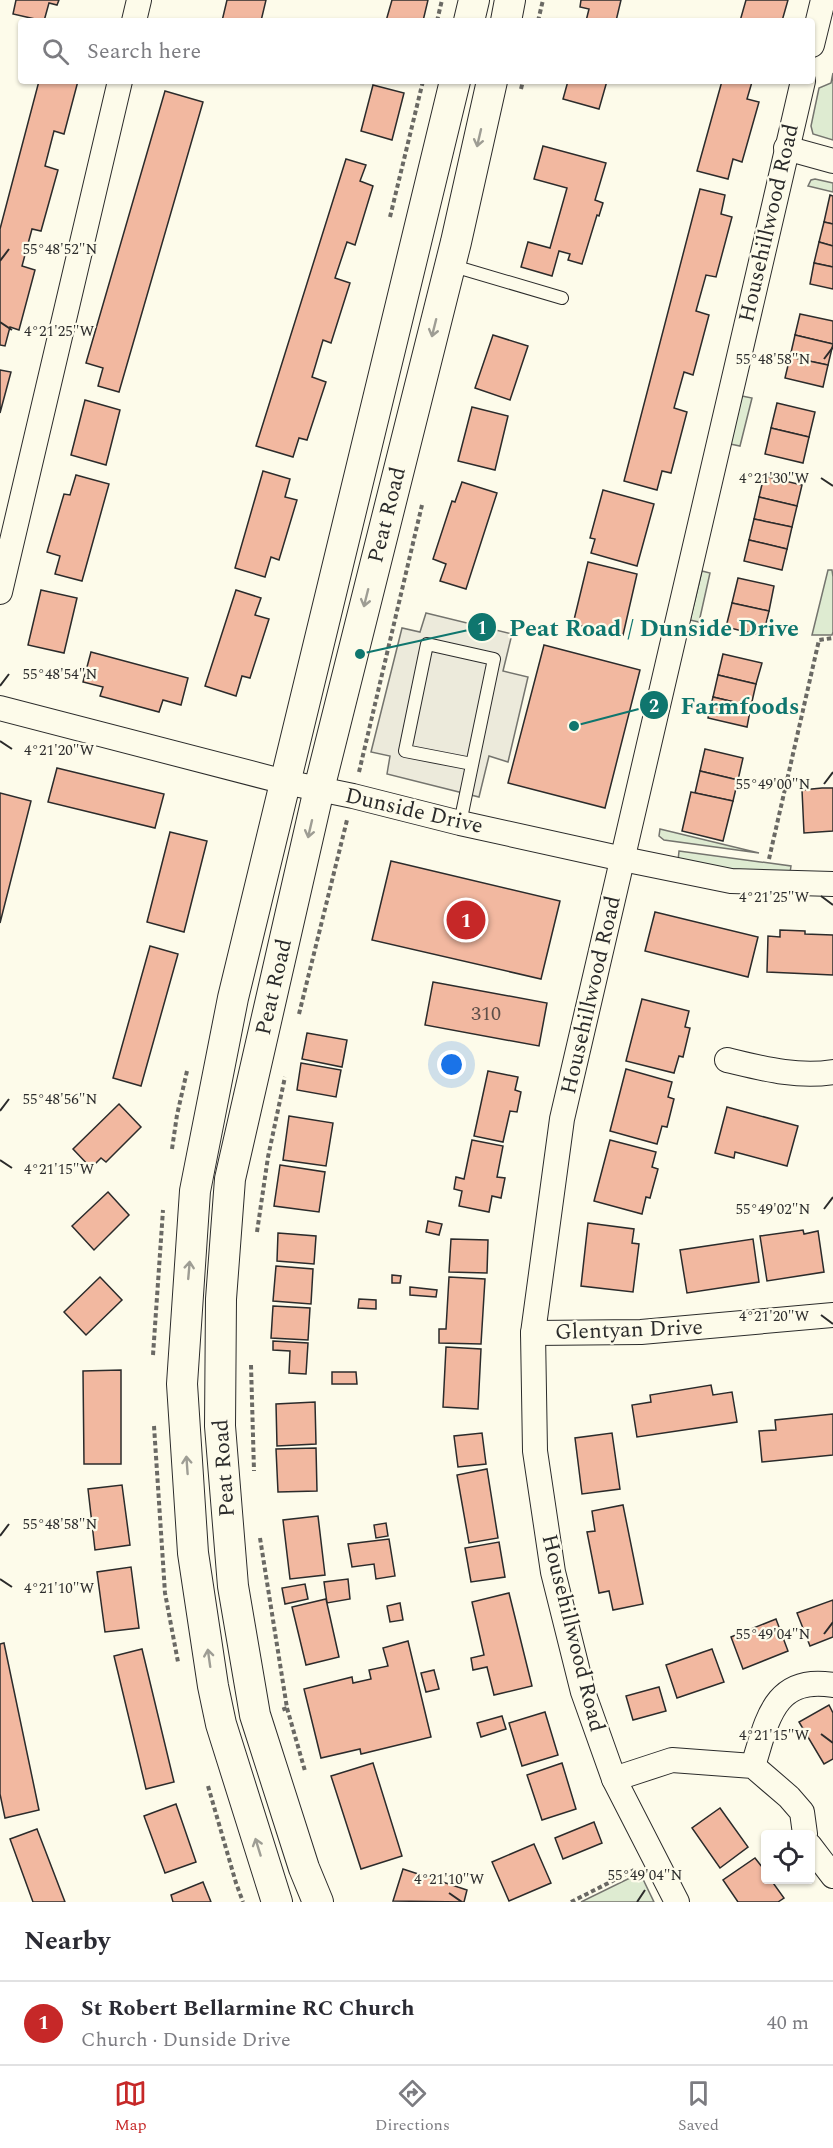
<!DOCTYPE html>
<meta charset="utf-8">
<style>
:root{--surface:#fff;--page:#f2f2f3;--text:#2b2b33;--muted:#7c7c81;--line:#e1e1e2;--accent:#c62828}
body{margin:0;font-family:Spectral,serif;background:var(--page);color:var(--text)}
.controls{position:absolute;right:18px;bottom:18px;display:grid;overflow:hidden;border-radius:6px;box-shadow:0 2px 4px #0004}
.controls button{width:54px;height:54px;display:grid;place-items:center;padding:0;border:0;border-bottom:2px solid var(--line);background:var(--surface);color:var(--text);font:30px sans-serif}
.you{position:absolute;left:452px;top:1065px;width:21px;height:21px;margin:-15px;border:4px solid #fff;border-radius:50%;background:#1a73e8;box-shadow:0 0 0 9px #1a73e833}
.badge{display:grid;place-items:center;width:39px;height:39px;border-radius:50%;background:var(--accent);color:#fff;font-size:20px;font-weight:700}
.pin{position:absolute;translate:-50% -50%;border:3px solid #fff;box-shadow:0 2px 6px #0006}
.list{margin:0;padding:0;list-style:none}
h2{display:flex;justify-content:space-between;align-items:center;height:78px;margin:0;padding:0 24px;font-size:26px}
h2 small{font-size:20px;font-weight:400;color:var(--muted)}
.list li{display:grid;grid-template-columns:39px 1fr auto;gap:18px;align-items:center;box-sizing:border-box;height:84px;padding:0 24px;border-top:2px solid var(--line)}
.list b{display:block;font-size:22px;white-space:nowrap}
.list p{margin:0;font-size:20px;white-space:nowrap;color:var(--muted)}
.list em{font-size:20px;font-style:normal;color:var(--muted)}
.icon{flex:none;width:33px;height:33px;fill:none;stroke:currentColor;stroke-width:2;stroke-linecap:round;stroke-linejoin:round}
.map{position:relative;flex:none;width:833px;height:1902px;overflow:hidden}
.search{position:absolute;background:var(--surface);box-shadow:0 2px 4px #0004;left:18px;right:18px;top:18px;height:66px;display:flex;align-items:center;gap:15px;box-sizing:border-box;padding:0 21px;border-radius:6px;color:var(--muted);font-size:22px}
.sheet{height:162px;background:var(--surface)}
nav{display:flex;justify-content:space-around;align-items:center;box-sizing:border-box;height:84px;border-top:2px solid var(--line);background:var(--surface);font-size:16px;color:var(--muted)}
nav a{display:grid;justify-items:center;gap:3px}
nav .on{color:var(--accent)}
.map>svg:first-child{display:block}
.green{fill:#deebd1;stroke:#74746e;stroke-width:1.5}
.parking{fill:#eceadb;stroke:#74746e;stroke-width:1.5}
.building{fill:#f2b8a0;stroke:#2b2b2b;stroke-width:1.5}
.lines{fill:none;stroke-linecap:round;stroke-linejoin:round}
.service-casing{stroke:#2b2b2b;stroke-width:14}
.minor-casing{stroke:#2b2b2b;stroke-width:26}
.tertiary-casing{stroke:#2b2b2b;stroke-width:32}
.path{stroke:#6a6964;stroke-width:4;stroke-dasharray:4.5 3;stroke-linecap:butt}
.service{stroke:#fdfbea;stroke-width:12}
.minor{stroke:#fdfbea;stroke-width:24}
.tertiary{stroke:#fdfbea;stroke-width:30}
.oneway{stroke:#9e9d94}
.ticks{fill:none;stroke:#2b2b2b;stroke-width:2}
.labels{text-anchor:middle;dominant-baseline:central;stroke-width:4.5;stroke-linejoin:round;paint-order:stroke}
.number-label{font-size:20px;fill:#5d4e48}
.street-label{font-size:22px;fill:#2b2b2b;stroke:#fdfbea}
.ticks-label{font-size:15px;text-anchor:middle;fill:#2b2b2b;stroke:#fdfbea;stroke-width:4.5;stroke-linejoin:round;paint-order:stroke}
.leader{fill:none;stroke:#0f766e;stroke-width:2}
.callout-dot{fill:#0f766e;stroke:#fdfbea;stroke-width:2}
.mark-label{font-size:18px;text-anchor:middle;font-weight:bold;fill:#fff}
.callout-label{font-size:24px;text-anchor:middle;font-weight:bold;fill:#0f766e;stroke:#fdfbea;stroke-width:4.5;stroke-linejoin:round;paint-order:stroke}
</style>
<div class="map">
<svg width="833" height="1902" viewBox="0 0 833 1902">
<rect width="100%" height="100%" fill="#fdfbea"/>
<g class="green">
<path d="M833 73V140L813 134 811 126 819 88 831 83Z"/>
<path d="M815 179 833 183V192L808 186 811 180Z"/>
<path d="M742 396 752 398 740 446 730 444Z"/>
<path d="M828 570H832L833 577V632L832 635H812Z"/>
<path d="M702 571 710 573 699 622 690 620Z"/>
<path d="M660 829 759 853 664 840 659 836Z"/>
<path d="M679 851 791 866 790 873 731 869 678 861Z"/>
<path d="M640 1873 654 1902H581Z"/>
</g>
<path class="parking" d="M426 613 512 634 503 671 528 677 508 762 489 756 479 797 387 774 390 756 371 752 402 628 420 632Z"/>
<g class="building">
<path d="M16 0H59L57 5 49 3 44 21 13 14Z"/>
<path d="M227 0H266L261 21H222Z"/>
<path d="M392 0H428L423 21H386Z"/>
<path d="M581 0H621L616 21H586L589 9 580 7Z"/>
<path d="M746 0H788L782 21H740Z"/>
<path d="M39 81H78L64 134 54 131 45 166 58 170 41 231 32 229 22 266 35 270 19 330 10 327 5 346 0 345V229Z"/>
<path d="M568 81H607L599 109 563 99Z"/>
<path d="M722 81 752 82 747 99 759 102 742 162 733 159 728 179 697 171Z"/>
<path d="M373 85 404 93 392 140 361 131Z"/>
<path d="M165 91 203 102 119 392 98 386 103 368 86 363Z"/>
<path d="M543 146 606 163 595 200 603 203 599 216 597 215 582 264 568 260 570 254 559 251 552 276 521 267 528 242 550 248 567 188 534 179Z"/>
<path d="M346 159 366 165 360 181 373 186 355 245 347 242 335 278 350 283 331 343 323 340 312 377 326 382 307 440 299 438 293 457 256 446Z"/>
<path d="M700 189 725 195 721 214 732 217 716 277 706 275 696 311 709 315 693 375 684 372 674 408 687 412 671 473 662 471 657 490 624 481Z"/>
<path d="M830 195 833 196V224L824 222Z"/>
<path d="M824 222 833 224V246L819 242Z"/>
<path d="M819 242 833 246V267L814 263Z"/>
<path d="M814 263 833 267V289L810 284Z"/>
<path d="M800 314 833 321V344L795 335Z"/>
<path d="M493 335 528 346 510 400 475 388Z"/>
<path d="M795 335 833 344 828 365 790 357Z"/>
<path d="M790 357 828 365 823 387 785 378Z"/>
<path d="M0 370 11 372 0 413Z"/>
<path d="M85 400 120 410 106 465 71 455Z"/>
<path d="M777 403 815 412 809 437 771 428Z"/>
<path d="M472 407 508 416 495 470 458 461Z"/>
<path d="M771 428 809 437 803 463 765 454Z"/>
<path d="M263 471 290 479 285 497 297 500 279 560 271 557 265 577 235 568Z"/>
<path d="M76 475 109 484 82 581 55 574 60 556 47 552 64 494 70 495Z"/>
<path d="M764 476 802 485 797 506 759 497Z"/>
<path d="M462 482 497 493 466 589 440 581 446 564 433 559 452 501 455 502Z"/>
<path d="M603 490 654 504 637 566 591 553 595 539 590 538Z"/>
<path d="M759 497 797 506 792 527 754 519Z"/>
<path d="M754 519 792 527 787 549 749 540Z"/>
<path d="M749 540 787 549 782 570 744 561Z"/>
<path d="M588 562 637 574 623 635 573 624Z"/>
<path d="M738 578 774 586 769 611 732 603Z"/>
<path d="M41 590 77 598 64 653 28 645Z"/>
<path d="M236 590 261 598 255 615 269 619 250 678 242 676 236 696 205 686Z"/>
<path d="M732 603 769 611 763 636 726 627Z"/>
<path d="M544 645 640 670 605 808 508 783Z"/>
<path d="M91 652 188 678 181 705 163 700 159 712 100 696 103 687 83 682Z"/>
<path d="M723 654 762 663 756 684 718 675Z"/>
<path d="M718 675 756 684 751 706 713 697Z"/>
<path d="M713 697 751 706 747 727 708 718Z"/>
<path d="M705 749 743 758 738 780 700 771Z"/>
<path d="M57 768 164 794 155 828 48 802Z"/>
<path d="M700 771 738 780 733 801 695 793Z"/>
<path d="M822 788H833V831L804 833 802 790Z"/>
<path d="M691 792 733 801 723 841 682 831Z"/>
<path d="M0 793 31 801 0 923Z"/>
<path d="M170 832 207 841 184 932 147 922Z"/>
<path d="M391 861 560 901 541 979 372 940Z"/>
<path d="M655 912 758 937 748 977 645 951Z"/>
<path d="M780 930 805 931V934L833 935V975L767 972 768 936 780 937Z"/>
<path d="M150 946 178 954 141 1086 113 1078Z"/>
<path d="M433 982 547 1003 539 1046 425 1025Z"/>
<path d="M642 999 689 1011 685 1027 690 1028 683 1057 679 1056 674 1073 626 1061Z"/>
<path d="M307 1033 347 1040 342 1067 302 1059Z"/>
<path d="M301 1063 341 1070 336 1097 297 1090Z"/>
<path d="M626 1069 672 1082 668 1097 674 1099 667 1127 662 1126 657 1144 610 1131Z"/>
<path d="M488 1071 518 1077 515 1090 521 1092 517 1112 510 1111 503 1142 474 1136Z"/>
<path d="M119 1104 141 1127 106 1162 101 1158 91 1168 73 1149Z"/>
<path d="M727 1107 798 1126 787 1166 735 1152 734 1158 715 1153Z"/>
<path d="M289 1116 333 1123 326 1166 283 1160Z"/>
<path d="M472 1140 503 1146 497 1177 505 1178 501 1198 492 1196 489 1212 459 1206 462 1191 454 1189 456 1177 464 1179Z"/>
<path d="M610 1140 656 1152 652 1167 658 1169 650 1198 646 1197 642 1214 594 1201Z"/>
<path d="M280 1165 325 1172 319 1212 274 1206Z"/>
<path d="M108 1192 129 1215 94 1250 72 1226Z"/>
<path d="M428 1221 442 1224 439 1235 426 1232Z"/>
<path d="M588 1223 634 1229 632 1243 639 1244 633 1292 581 1286Z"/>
<path d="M803 1230 804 1234 818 1231 824 1272 767 1281 760 1236Z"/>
<path d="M278 1233 316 1236 314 1264 277 1261Z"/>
<path d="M451 1239 488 1240 487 1273 449 1272Z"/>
<path d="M753 1239 759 1282 687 1293 680 1250Z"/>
<path d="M276 1266 313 1269 311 1304 273 1301Z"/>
<path d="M392 1275 401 1276 400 1283H392Z"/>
<path d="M100 1277 122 1300 86 1335 64 1312Z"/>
<path d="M449 1277 485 1279 481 1344 439 1343V1329H446Z"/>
<path d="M410 1287 437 1290 436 1297 410 1295Z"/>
<path d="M359 1299 376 1300V1309L358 1308Z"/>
<path d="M273 1306 310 1308 308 1340 271 1338Z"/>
<path d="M273 1341 308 1343 306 1374 289 1373 290 1351 273 1350Z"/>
<path d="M446 1347 481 1349 478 1409 443 1407Z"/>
<path d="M121 1370V1464H84L83 1371Z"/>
<path d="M332 1372H356L357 1384H332Z"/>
<path d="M711 1385 713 1395 732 1392 737 1422 637 1437 632 1405 651 1402 650 1395Z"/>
<path d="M315 1402 316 1444 277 1446 276 1404Z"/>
<path d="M833 1414V1455L762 1462 759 1431 776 1430 775 1420Z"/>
<path d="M482 1433 486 1464 458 1467 454 1436Z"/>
<path d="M612 1433 620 1489 582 1494 575 1438Z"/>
<path d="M316 1448 317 1491 278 1492 276 1449Z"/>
<path d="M487 1469 498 1538 469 1543 457 1475Z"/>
<path d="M122 1485 130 1545 95 1550 88 1489Z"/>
<path d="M623 1505 643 1604 613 1610 609 1591 599 1593 587 1532 595 1531 592 1511Z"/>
<path d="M318 1516 325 1575 290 1579 283 1520Z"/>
<path d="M386 1523 388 1536 376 1538 374 1525Z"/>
<path d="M389 1539 395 1576 376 1579 374 1564 352 1567 348 1544Z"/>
<path d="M499 1542 505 1577 471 1582 465 1548Z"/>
<path d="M131 1567 139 1628 105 1632 97 1572Z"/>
<path d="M348 1579 350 1599 327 1603 324 1582Z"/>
<path d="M305 1584 308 1599 285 1604 282 1588Z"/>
<path d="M509 1593 532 1686 494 1695 487 1667 473 1670 471 1658 484 1655 472 1602Z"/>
<path d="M326 1599 339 1657 306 1665 292 1607Z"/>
<path d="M833 1600V1637L810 1646 797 1613Z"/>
<path d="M400 1603 403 1620 390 1622 387 1606Z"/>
<path d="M776 1619 788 1651 743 1669 731 1637Z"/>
<path d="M408 1641 431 1737 361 1754 360 1749 321 1758 304 1689 352 1677 353 1683 371 1679 369 1670 388 1666 383 1648Z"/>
<path d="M4 1643 39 1810 5 1818 0 1794V1644Z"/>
<path d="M142 1649 174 1782 146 1789 114 1656Z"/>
<path d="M712 1649 724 1682 677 1698 666 1665Z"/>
<path d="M434 1670 439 1689 426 1692 421 1673Z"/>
<path d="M659 1687 666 1711 633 1720 626 1696Z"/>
<path d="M829 1705 833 1713V1759L824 1764 799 1722Z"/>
<path d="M545 1712 558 1755 522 1766 509 1723Z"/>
<path d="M502 1716 506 1729 481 1737 477 1723Z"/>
<path d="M373 1763 402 1856 361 1869 331 1776Z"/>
<path d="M562 1763 576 1809 542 1820 527 1775Z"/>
<path d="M176 1804 196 1862 165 1873 144 1816Z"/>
<path d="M720 1808 748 1847 720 1868 692 1828Z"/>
<path d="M594 1822 602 1843 563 1859 555 1838Z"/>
<path d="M37 1829 65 1902H33L10 1839Z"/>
<path d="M534 1844 551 1883 509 1901 492 1862Z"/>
<path d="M755 1858 766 1872V1880H771L784 1898 778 1902H738L723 1880Z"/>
<path d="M403 1869 467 1890 464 1902 393 1901Z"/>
<path d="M203 1882 211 1902H173L171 1895Z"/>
</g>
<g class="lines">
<defs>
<g id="service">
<path d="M450 265 562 298"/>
<path d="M460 823 494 659 427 644 405 751 472 764"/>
</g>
<g id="minor">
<path d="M134 21 139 0"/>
<path d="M812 45 823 0"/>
<path d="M786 148 833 161"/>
<path d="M0 592 120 81"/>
<path d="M0 708 285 782 353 796 460 823 623 859 731 881 833 884"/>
<path d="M727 1060C761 1068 797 1078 833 1072"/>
<path d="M533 1333 641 1332 833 1315"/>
<path d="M753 1766C767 1722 773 1675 833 1685"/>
<path d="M614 1779 672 1760 753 1766 789 1797 802 1812 805 1834"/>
<path d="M810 1846 833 1876"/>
<path d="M677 1902 614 1779 583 1692 553 1572 535 1451 533 1333 562 1119 803 81"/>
</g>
<g id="tertiary">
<path d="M469 21 474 0"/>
<path d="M506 21 510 0"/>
<path d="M277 1902 221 1724 213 1686 193 1553 182 1384 195 1191 233 998 455 81"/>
<path d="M318 1902 304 1868 255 1715 233 1586 220 1426 221 1299 230 1179 319 789 456 242 492 81"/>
</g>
</defs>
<use href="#service" class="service-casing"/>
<use href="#minor" class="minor-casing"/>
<use href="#tertiary" class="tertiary-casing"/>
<g class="path">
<path d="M437 21 442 0"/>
<path d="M538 21 543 0"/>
<path d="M521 89 523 81"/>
<path d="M390 217 423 81"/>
<path d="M359 772 422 505"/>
<path d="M769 859 819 640 833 638"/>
<path d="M299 1014 347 820"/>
<path d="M172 1149 177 1115 187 1071"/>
<path d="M257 1232 268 1157 285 1077"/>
<path d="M153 1355 163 1210"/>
<path d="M251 1365 254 1471"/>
<path d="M154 1426 165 1593 178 1662"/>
<path d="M260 1538 287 1708 281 1710"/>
<path d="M287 1708 305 1771"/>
<path d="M208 1786 236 1883 243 1902"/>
<path d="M571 1902 634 1870"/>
</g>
<use href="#service" class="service"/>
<use href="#minor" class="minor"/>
<use href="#tertiary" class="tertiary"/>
</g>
<defs><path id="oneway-shaft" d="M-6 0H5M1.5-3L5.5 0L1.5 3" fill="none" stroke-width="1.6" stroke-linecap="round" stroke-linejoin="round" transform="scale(1.5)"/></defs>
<g class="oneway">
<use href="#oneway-shaft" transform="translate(479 138) rotate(103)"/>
<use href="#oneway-shaft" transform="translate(434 328) rotate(104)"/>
<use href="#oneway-shaft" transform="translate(366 598) rotate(104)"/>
<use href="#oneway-shaft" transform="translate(310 829) rotate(103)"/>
<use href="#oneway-shaft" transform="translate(189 1270) rotate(-85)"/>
<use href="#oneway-shaft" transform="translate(187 1465) rotate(-94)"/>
<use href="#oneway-shaft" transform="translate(209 1658) rotate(-98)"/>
<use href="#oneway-shaft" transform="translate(258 1847) rotate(-107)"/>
</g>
<path class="ticks" d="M0 261 9 249M0 322 12 330M824 359 833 347M821 478 833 486M0 686 9 674M0 741 12 749M824 784 833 772M821 896 833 905M0 1111 9 1099M0 1160 12 1168M824 1209 833 1197M821 1315 833 1324M0 1536 9 1524M0 1579 12 1587M824 1634 833 1622M821 1734 833 1743M449 1893 462 1902M637 1902 645 1890"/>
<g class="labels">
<g class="number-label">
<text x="486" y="1014">310</text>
</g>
<g class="street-label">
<text transform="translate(769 223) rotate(-77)">Househillwood Road</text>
<text transform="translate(387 515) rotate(-76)">Peat Road</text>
<text transform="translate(414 811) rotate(13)">Dunside Drive</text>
<text transform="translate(274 987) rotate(-77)">Peat Road</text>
<text transform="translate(591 995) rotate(-77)">Househillwood Road</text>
<text transform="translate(629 1330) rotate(-2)">Glentyan Drive</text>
<text transform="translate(224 1468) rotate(-94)">Peat Road</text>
<text transform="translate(573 1633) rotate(76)">Househillwood Road</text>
</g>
</g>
<g class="ticks-label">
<text x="60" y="254">55°48'52"N</text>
<text x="59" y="336">4°21'25"W</text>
<text x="773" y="364">55°48'58"N</text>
<text x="774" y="483">4°21'30"W</text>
<text x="60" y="679">55°48'54"N</text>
<text x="59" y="755">4°21'20"W</text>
<text x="773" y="789">55°49'00"N</text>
<text x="774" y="902">4°21'25"W</text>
<text x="60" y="1104">55°48'56"N</text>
<text x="59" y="1174">4°21'15"W</text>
<text x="773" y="1214">55°49'02"N</text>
<text x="774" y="1321">4°21'20"W</text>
<text x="60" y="1529">55°48'58"N</text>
<text x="59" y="1593">4°21'10"W</text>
<text x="773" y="1639">55°49'04"N</text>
<text x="774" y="1740">4°21'15"W</text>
<text x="645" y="1880">55°49'04"N</text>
<text x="449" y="1884">4°21'10"W</text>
</g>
<path class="leader" d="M360 654L482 627M574 726L654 705"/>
<g class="callout-dot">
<circle cx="360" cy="654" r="6"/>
<circle cx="574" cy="726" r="6"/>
<circle cx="482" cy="627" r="15"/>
<circle cx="654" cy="705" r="15"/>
</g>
<g class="mark-label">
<text x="482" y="634">1</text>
<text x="654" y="712">2</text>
</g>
<g class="callout-label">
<text x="654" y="636">Peat Road / Dunside Drive</text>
<text x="740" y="714">Farmfoods</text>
</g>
</svg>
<div class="controls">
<button><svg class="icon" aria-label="locate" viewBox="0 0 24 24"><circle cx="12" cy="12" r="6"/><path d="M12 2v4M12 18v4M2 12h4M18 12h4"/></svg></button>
</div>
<div class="you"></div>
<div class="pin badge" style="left:466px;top:920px">1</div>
<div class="search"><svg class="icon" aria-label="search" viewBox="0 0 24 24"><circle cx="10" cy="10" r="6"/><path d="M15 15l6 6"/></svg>Search here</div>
</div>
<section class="sheet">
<h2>Nearby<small></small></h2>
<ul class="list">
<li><span class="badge">1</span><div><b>St Robert Bellarmine RC Church</b><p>Church · Dunside Drive</p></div><em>40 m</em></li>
</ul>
</section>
<nav>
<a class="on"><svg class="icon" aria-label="map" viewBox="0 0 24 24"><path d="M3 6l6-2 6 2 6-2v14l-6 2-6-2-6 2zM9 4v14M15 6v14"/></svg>Map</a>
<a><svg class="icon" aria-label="directions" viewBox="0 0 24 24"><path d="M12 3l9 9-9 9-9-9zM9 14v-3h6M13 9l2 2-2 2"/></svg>Directions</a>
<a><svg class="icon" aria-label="saved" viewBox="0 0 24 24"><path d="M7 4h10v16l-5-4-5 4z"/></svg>Saved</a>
</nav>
